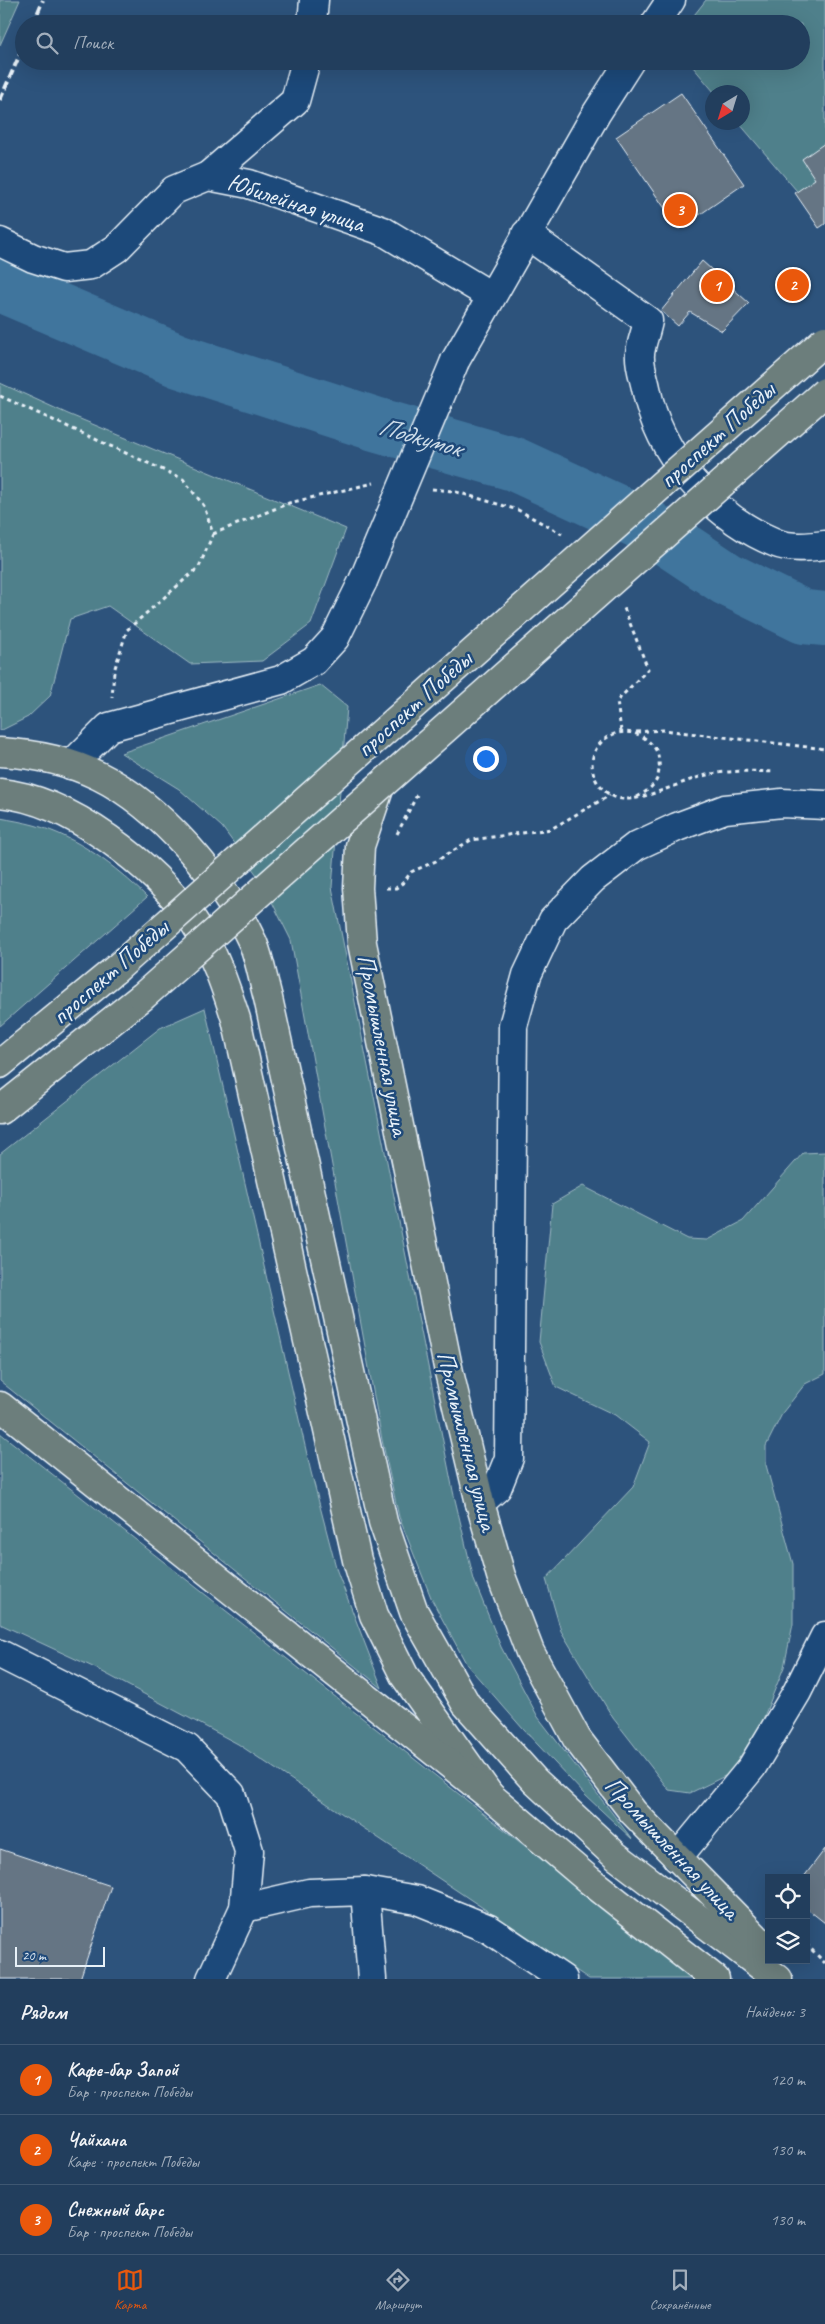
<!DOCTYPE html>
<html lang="ru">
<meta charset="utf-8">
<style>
:root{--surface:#223e5d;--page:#2e4966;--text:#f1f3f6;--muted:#a2aebc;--line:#3f5772;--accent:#ea580c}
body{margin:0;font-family:Caveat,sans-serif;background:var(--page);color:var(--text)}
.controls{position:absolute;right:15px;bottom:15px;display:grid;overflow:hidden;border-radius:0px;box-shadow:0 5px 20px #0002}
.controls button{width:45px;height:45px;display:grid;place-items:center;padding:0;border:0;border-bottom:1px solid var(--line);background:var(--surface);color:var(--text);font:25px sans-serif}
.compass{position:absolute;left:705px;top:85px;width:45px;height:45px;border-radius:50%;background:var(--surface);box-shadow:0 5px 20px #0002;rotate:218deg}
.scale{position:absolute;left:15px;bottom:12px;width:90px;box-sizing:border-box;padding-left:5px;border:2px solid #e8f1f8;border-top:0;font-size:14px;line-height:18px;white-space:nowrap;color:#e8f1f8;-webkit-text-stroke:4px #1f4a7a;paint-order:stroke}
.you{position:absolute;left:485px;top:758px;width:18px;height:18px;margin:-12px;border:4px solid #fff;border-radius:50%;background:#1a73e8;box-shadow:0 0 0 8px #1a73e833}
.badge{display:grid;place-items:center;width:32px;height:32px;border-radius:50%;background:var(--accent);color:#fff;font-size:16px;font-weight:700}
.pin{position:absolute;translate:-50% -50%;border:2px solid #fff;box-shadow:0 1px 5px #0006}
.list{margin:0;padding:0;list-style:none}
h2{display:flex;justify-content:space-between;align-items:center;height:65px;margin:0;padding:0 20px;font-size:21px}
h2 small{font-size:16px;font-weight:400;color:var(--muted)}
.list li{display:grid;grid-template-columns:32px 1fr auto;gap:15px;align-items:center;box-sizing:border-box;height:70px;padding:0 20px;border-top:1px solid var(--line)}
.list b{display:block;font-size:19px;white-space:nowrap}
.list p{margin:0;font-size:16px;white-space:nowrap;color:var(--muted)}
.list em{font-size:16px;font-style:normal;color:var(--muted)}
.icon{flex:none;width:28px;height:28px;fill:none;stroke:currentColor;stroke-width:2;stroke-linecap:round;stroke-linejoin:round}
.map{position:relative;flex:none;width:825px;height:1979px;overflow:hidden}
.search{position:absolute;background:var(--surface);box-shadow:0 5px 20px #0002;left:15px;right:15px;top:15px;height:55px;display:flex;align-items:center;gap:12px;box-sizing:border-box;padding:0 18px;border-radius:28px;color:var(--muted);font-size:19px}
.sheet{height:275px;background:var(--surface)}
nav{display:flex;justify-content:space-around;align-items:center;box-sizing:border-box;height:70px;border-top:1px solid var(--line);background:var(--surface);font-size:14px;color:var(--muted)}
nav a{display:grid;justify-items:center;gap:2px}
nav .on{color:var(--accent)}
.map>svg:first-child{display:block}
.green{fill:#50808b;stroke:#9cb8c2}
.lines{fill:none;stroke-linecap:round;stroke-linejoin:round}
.river{stroke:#40759d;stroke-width:54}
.building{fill:#657584;stroke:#e8f1f8}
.minor-casing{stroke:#e8f1f8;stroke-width:31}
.major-casing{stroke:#e8f1f8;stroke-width:31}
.path{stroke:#e8f1f8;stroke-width:3;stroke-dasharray:4 4;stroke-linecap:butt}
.minor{stroke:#1f4a7a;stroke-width:28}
.major{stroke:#6c7e7c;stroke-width:28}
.rail{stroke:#e8f1f8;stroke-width:4;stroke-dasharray:8 4;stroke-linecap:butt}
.minor-bridge-casing{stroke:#e8f1f8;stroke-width:31;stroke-linecap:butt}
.major-bridge-casing{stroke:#e8f1f8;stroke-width:31;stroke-linecap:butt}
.minor-bridge{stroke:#1f4a7a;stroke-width:28}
.major-bridge{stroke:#6c7e7c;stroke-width:28}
.labels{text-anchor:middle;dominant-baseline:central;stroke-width:5;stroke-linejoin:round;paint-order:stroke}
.street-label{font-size:25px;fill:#e8f1f8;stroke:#1f4a7a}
.water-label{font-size:26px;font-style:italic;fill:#cfdeea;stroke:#1f4a7a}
</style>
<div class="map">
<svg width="825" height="1979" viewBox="0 0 825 1979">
<rect width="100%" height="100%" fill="#2d537c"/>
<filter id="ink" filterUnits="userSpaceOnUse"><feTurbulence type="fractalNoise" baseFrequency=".02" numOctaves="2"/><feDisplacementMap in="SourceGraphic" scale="10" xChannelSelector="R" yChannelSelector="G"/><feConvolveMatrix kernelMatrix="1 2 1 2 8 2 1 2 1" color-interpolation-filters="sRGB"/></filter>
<g filter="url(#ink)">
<g class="green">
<path d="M0 0H20L0 45Z"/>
<path d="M706 0H825V224L739 123 742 122V92H714L688 61H801V24H687Z"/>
<path d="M0 383 68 414 346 529 311 624 262 661 190 664 108 606 70 619 50 696 28 717 0 731Z"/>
<path d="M320 685 347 707 332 887 453 1491 474 1580 501 1647 538 1717 632 1839 585 1795 523 1729 467 1665 432 1600 399 1517 382 1440 291 940 262 882 222 827 179 789 121 753Z"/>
<path d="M0 818C11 820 23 822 34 825 78 837 115 866 147 897L0 1026Z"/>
<path d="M205 1008 311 1472 337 1571 382 1688 0 1381V1154L160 1028Z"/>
<path d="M825 1152V1374L805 1384 783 1412 766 1446V1465L793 1564V1624L784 1667 761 1724 729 1774 690 1793 669 1790 613 1718 561 1631 546 1579 633 1487 650 1442 615 1415 556 1387 539 1342 552 1204 583 1186 687 1239 707 1240 743 1221 803 1153Z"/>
<path d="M0 1433 694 1979H589L238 1744 95 1668 0 1624Z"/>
</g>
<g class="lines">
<path class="river" d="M0 285 179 361 375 424 514 464 646 525 727 579 804 617 825 619"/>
</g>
<g class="building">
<path d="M681 93 744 184 679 229 616 137Z"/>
<path d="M825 143V224L819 228 795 193 815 179 802 159Z"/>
<path d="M702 261 749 303 722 331 690 312 678 326 661 311Z"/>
<path d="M0 1849 111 1886 80 1979H0Z"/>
<path d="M825 1849V1923L806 1908V1878H803Z"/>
</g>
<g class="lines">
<defs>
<g id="minor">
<path d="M312 24 314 0"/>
<path d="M655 24 671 0"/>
<path d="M208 176 295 101 306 61"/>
<path d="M526 234 648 321C646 332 641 343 640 354 639 364 644 378 646 388 659 455 712 517 776 543 790 549 810 547 825 545"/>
<path d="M0 242 33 258 64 268 91 265 117 248 174 190 208 176 249 184 383 231 491 296"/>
<path d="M455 361 596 114 630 61"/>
<path d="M71 765 109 727 281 680 314 661 335 638 363 581"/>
<path d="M480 1503 497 1488 509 1458 513 1026 527 975 553 920 593 879 636 846 677 827 725 809 782 803 825 805"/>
<path d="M0 1654 187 1748 231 1794 249 1851 244 1908 211 1979"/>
<path d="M677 1858 752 1767 797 1692 825 1636"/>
<path d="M365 1891 372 1979"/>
<path d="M244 1908 309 1893 365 1891 417 1900 489 1929 563 1979"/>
</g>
<g id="major">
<path d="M0 752C34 754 67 760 99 776 160 806 225 882 253 943 260 960 263 980 268 998L383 1522 414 1612 466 1704 535 1781 616 1856 778 1979"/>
<path d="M379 789 360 846 358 888 362 943 449 1372 480 1503 501 1576 530 1652 577 1739 633 1812 769 1951"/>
<path d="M0 793C71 800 153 865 194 922 214 952 225 985 236 1019L357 1560 374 1615 404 1675 490 1796"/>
<path d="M0 1064 116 969"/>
<path d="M0 1110 142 997"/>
<path d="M0 1406 490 1796 589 1880 715 1979"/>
</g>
</defs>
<use href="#minor" class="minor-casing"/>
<use href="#major" class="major-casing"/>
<g class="path">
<path d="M0 396 183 479 204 506 213 534 199 567 127 630 114 671 112 697"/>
<path d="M432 489 453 491 518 510 562 534"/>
<path d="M213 534 289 503 374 483"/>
<path d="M621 731 617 701 648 669 624 608"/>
<path d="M636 732 663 730 825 749"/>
<path d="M637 797C646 792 655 786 658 776 660 766 660 755 654 747 627 713 578 743 596 780 601 790 612 798 623 799 644 801 684 780 707 775 729 770 752 771 775 772"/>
<path d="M397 834 417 795"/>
<path d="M386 888H396L404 882 411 872 436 861 471 840 551 829 610 795"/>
<path d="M806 1944 825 1963"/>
</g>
<use href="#minor" class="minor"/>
<use href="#major" class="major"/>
<g class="rail">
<path d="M33 24 43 0"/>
<path d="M0 100 24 45"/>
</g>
<defs>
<path id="minor-bridge" d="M363 581 455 361"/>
<g id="major-bridge">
<path d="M116 969 825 340"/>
<path d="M142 997 825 392"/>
</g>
</defs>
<use href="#minor-bridge" class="minor-bridge-casing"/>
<use href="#major-bridge" class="major-bridge-casing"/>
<use href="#minor-bridge" class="minor-bridge"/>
<use href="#major-bridge" class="major-bridge"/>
</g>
</g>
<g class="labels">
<g class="street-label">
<text transform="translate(296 203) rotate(18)">Юбилейная улица</text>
<text transform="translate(717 435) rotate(-42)">проспект Победы</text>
<text transform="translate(414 704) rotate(-42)">проспект Победы</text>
<text transform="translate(110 972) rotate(-41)">проспект Победы</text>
<text transform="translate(383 1045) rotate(79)">Промышленная улица</text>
<text transform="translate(467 1441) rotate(76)">Промышленная улица</text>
<text transform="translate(672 1848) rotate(47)">Промышленная улица</text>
</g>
<g class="water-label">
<text transform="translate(420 437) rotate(16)">Подкумок</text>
</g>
</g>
</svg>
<div class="controls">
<button><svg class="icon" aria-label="locate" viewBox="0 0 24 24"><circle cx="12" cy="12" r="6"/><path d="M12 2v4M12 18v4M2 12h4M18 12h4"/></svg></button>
<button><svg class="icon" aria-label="layers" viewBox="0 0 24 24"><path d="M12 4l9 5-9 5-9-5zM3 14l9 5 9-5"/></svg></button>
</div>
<svg class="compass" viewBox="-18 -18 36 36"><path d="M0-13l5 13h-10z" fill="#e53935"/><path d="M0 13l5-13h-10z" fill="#a2aebc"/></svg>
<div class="scale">20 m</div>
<div class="you"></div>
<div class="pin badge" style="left:717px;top:286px">1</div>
<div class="pin badge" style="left:793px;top:285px">2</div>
<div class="pin badge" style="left:680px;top:210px">3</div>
<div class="search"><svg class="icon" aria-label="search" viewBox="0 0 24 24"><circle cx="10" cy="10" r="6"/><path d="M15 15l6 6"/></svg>Поиск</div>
</div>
<section class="sheet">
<h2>Рядом<small>Найдено: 3</small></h2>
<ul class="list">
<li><span class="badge">1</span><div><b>Кафе-бар Запой</b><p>Бар · проспект Победы</p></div><em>120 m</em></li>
<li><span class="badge">2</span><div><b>Чайхана</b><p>Кафе · проспект Победы</p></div><em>130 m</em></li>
<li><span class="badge">3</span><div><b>Снежный барс</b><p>Бар · проспект Победы</p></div><em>130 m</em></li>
</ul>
</section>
<nav>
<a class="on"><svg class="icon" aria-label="map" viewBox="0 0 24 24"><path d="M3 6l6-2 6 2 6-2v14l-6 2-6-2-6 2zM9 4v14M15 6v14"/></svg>Карта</a>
<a><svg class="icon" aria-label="directions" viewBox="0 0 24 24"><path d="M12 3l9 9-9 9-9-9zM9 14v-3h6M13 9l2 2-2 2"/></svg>Маршрут</a>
<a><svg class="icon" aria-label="saved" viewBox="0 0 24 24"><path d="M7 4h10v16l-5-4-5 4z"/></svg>Сохранённые</a>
</nav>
